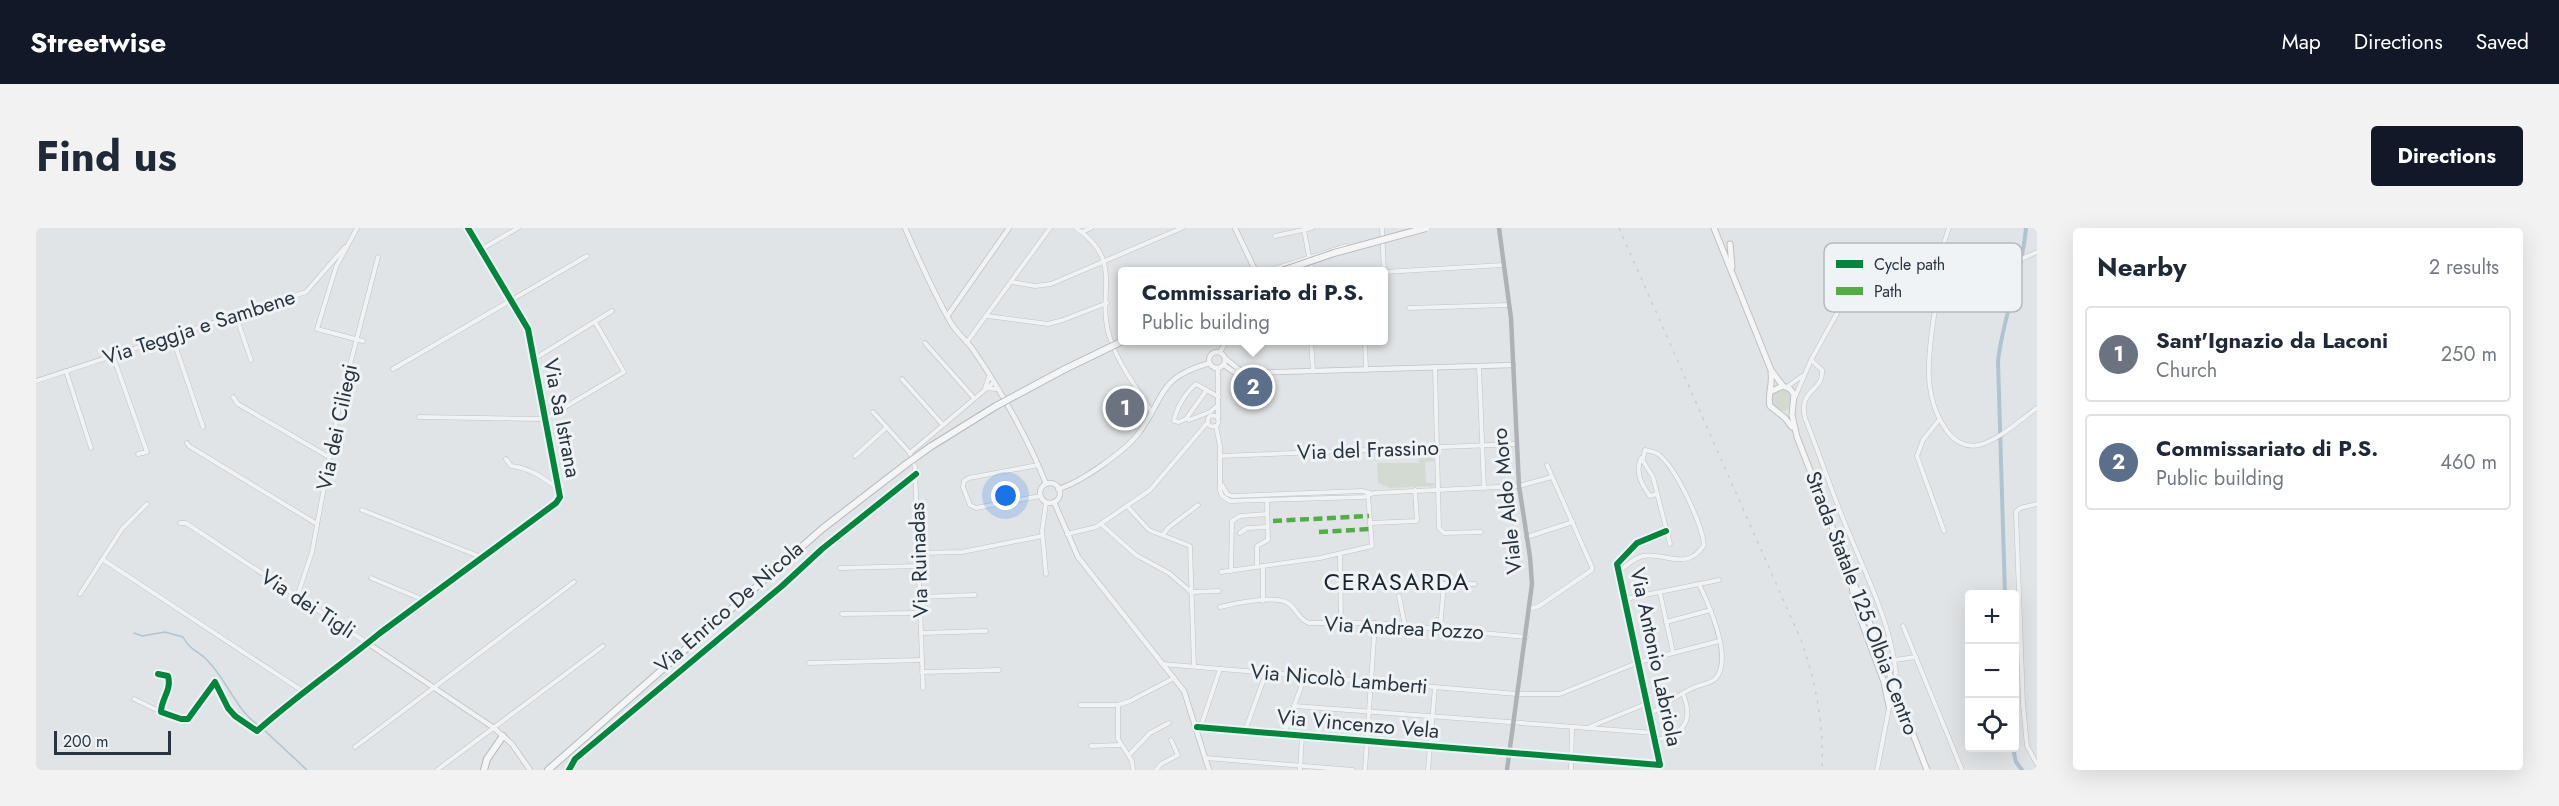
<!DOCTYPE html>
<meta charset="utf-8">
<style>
:root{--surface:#fff;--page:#f2f2f3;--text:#1f2937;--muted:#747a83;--line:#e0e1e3;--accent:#111827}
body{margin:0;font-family:Jost,sans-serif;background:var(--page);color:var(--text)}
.controls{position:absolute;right:18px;bottom:18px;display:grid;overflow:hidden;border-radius:6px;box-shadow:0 6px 24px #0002}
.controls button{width:54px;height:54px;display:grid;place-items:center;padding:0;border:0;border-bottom:2px solid var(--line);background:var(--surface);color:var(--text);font:30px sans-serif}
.scale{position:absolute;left:18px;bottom:15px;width:117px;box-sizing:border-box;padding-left:6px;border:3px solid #28343f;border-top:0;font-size:16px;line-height:21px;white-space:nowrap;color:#28343f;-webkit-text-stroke:4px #eff3f6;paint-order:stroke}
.you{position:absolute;left:970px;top:268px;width:21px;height:21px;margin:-15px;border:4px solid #fff;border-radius:50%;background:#1a73e8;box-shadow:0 0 0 9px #1a73e833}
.badge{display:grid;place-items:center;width:39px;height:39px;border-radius:50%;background:var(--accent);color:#fff;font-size:20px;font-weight:700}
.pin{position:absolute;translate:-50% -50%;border:3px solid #fff;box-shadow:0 2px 6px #0006}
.popup{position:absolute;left:1082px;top:39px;width:270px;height:78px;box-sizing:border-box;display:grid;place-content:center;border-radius:6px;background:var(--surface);filter:drop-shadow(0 2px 4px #0005);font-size:20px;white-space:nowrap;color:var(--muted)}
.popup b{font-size:22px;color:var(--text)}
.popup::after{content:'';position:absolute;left:50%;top:100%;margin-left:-12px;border:12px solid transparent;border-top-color:var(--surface)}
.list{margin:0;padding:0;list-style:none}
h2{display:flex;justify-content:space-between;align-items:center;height:78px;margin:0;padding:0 24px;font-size:26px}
h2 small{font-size:20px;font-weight:400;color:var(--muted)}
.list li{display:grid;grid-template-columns:39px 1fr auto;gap:18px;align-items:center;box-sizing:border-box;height:96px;margin:0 12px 12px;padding:0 12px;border:2px solid var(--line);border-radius:6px}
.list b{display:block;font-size:22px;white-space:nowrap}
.list p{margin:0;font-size:20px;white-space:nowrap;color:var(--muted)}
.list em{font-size:20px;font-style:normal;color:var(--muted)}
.icon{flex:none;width:33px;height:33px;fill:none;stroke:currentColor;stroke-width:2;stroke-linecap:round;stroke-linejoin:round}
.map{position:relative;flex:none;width:2001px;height:542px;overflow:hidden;border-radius:6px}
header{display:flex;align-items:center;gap:36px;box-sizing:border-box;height:84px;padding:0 30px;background:var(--accent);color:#fff}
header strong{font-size:28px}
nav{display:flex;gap:33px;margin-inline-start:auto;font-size:21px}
.intro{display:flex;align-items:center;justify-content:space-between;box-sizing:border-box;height:144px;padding:0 36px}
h1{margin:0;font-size:42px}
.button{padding:15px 27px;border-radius:6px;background:var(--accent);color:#fff;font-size:21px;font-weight:700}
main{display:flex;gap:36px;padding:0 36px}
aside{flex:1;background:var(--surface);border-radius:6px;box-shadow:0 6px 24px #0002}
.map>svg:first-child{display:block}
.green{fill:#d3dad1}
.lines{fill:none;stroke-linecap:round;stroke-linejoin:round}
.stream{stroke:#afc4d1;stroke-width:1.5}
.canal{stroke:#afc4d1;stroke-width:4}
.minor-casing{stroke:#bfc2c4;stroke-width:5}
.tertiary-casing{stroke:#bfc2c4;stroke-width:6}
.primary-casing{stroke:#bec1c4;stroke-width:7}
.trunk-casing{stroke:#b4b7bb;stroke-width:8}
.minor{stroke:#f1f2f3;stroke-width:4}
.tertiary{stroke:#f1f2f3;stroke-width:4.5}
.secondary{stroke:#aeb2b7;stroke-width:4.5}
.primary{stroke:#f5f5f6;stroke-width:5}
.trunk{stroke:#f5f5f6;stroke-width:6}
.rail{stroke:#cacccf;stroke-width:1.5;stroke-dasharray:3 6;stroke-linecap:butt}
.primary-bridge-casing{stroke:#bec1c4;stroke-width:7;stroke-linecap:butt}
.trunk-bridge-casing{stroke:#b4b7bb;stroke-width:8;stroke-linecap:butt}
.primary-bridge{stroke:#f5f5f6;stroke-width:5}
.trunk-bridge{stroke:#f5f5f6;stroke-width:6}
.quiet{stroke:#53ac46;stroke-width:4.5;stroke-dasharray:9 4.5;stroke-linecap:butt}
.cycleway-casing{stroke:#eff3f6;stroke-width:10}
.cycleway{stroke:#00873e;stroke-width:6}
.labels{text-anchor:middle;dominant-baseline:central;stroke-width:6;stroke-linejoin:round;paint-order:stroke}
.street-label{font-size:21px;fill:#28343f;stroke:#eff3f6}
.quarter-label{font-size:24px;letter-spacing:1.5px;fill:#1a2430;stroke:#eff3f6}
.key{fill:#eff3f6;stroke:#b3babf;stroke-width:1.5}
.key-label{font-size:16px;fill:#28343f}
</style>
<header>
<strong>Streetwise</strong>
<nav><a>Map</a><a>Directions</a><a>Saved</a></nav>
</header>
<div class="intro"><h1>Find us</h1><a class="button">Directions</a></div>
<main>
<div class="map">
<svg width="2001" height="542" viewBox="0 0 2001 542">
<rect width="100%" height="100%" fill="#e1e4e6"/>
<g class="green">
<circle cx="1746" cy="172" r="11"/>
<path d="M1383 224 1397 225 1398 233 1389 234 1390 255H1399L1398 258 1354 260 1342 255 1341 235H1383Z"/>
</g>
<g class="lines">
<g class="stream">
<path d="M98 405 106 408 129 404 147 409C155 423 161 422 171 432 192 453 199 481 223 498"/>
<path d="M227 501 271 542"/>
</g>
<g class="canal">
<path d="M1969 367 1962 133C1967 88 1986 46 1990 0"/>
<path d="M1977 520 1980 534 1986 542"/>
</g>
<defs>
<g id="minor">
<path d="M321 0 300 39 281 101 327 113"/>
<path d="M1040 0C1090 34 1059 66 1074 110 1082 136 1101 160 1115 183"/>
<path d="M1346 0 1348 44"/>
<path d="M1268 2 1276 44"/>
<path d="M1046 4 1055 0"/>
<path d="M1239 8 1276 0"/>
<path d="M444 22 482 0"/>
<path d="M1826 30 1833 34 1901 35"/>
<path d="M1238 41 1310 18"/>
<path d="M1348 44 1467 37"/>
<path d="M976 54 999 58 1015 56 1146 0"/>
<path d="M1900 63 1901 35 1913 0"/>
<circle cx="1900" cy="69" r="5.5"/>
<path d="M1905 67 2001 24"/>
<path d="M1900 74C1894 118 1883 165 1911 203 1918 213 1930 220 1943 217 1963 212 1984 192 2001 180"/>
<path d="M1373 80 1472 77"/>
<path d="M200 88 215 132"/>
<path d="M951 88 1012 96 1027 92 1071 75"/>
<path d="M136 108 167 199"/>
<path d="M1275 112 1277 143"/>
<path d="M1329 112 1330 142"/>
<path d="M931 114 1014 0"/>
<path d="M889 115 938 170"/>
<path d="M77 128 111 224 102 226"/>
<path d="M498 131 576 83"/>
<path d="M1775 132 1786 142C1788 164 1762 160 1769 190 1785 230 1798 271 1815 310 1834 355 1854 396 1860 444L1841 542"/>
<path d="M1443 139 1448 260"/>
<path d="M1399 140 1403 300 1408 305 1445 304"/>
<path d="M357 141 551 28"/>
<path d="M30 143 55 220"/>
<path d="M953 149 949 160 960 161"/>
<path d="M866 151 907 197"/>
<path d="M0 153 270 64 309 19"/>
<path d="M1751 159 1766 148"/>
<path d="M1170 163 1150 191 1143 194 1138 193C1140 180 1150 164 1160 156L1183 169"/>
<path d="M197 169 202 176 293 229"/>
<path d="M1759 169 1775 132 1805 78 1812 74 1894 70"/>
<path d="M837 184 874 225 879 239 887 460"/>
<circle cx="1177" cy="193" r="5.5"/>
<path d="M383 189 509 191 588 144 559 94"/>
<path d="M1182 191V140"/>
<path d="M1153 192 1174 184 1182 177"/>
<path d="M1903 192 1887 212 1881 228 1908 303"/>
<path d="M1180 198 1184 218V262L1186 268 1194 273 1328 269 1338 265 1483 258 1516 249"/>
<path d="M151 215 153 218 281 296"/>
<path d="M874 225 957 155"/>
<path d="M819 228 851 199"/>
<path d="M1184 228 1480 216"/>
<path d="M470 231 475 238C494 240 508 250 522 261"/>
<path d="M1002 237 933 250 928 253 927 259 934 277 940 280 1004 268"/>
<path d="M1186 257 1191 266 1196 268 1326 263 1334 265"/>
<path d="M1621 266 1614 268C1605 256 1599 244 1605 230L1617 249 1634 316"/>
<path d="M2001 276 1984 280 1980 284 1987 476 1991 518 2001 536"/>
<path d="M1091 278 1113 302 1154 318 1158 438"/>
<path d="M326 282 445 329"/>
<path d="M1334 295 1381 293 1379 262"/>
<path d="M1065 296 1100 327 1133 345 1155 364 1183 363"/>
<path d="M1204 305 1211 300 1231 299"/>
<path d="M1031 306 1060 299 1114 262 1172 194"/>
<path d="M1127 307 1132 300 1162 277"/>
<path d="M1491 309 1537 294"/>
<path d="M883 325 926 324 1006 308"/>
<path d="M1304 326 1305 395"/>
<path d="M66 331 268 464"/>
<path d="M1221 338V318L1232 312 1231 273"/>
<path d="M1227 338V373"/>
<path d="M804 340 883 338"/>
<path d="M1195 343 1196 293 1204 288 1231 286"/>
<path d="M1583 343C1590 338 1598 330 1607 328 1629 324 1651 344 1668 317 1666 296 1640 239 1622 226 1619 224 1613 223 1609 222L1607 231"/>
<path d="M1185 344 1284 330 1336 318 1332 267"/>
<path d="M1010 346 1006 303 1010 275"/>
<path d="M335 350 388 372"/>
<path d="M1380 356H1439"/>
<path d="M1624 365 1637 424"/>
<path d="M44 366 86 301 111 276"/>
<path d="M1363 368 1369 398"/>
<path d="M261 369 276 324 303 179 342 29"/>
<path d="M884 369 939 367"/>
<path d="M1589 371 1683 352"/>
<path d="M1184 379C1199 375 1239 367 1252 375 1261 381 1263 392 1273 395H1339L1490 409"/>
<path d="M1494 381 1503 378 1556 342V339L1511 237"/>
<path d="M806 386 884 385"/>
<path d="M1630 394 1675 382"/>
<path d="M1867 398 1926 542"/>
<path d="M1404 400 1408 356"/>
<path d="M885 405 950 403"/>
<path d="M1858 432 1880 429"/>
<path d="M773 435 886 432"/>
<path d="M1126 436 1481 466H1524L1603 434 1683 413"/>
<path d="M886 444 963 442"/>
<path d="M122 446 132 448C136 462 125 471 125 484L145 491H152L179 454 192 480 199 488 221 503 274 458 333 416 150 295H144"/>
<path d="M98 471 125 484"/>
<path d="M1044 477H1082L1094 473 1138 450"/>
<path d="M1082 477V511L1096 533 1097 542"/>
<path d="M1258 478 1619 505"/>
<path d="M1615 485C1629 477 1644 465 1659 459 1666 456 1675 456 1680 450 1697 430 1672 375 1663 356"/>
<path d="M1161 499 1624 537 1581 336 1601 315 1630 303"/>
<path d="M1161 499 1166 495 1184 441"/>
<path d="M1551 500 1612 475"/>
<path d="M1209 503 1230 445"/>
<path d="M1248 506 1269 448"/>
<path d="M1620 512C1648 506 1658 493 1647 466"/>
<path d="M1055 518 1084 517"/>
<path d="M319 519 538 354"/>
<path d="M1093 527 1114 505 1133 495"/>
<path d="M1170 530 1317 542"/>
<path d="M401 542 567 418"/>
<path d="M533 542 539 531 746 358 786 321 880 246"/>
<path d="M1120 542 1125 536 1142 527 1135 512"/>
<path d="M1264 542 1266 508"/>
<path d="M1329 542 1339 395"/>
<path d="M1392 542 1399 459"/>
<path d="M1535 542 1536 499"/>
</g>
<g id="tertiary">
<path d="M432 0 492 101 524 269 520 275 344 405 333 416 458 500 476 516 494 542"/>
<path d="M869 0C883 32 897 64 915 95 921 105 931 113 938 123 964 161 994 214 1010 256"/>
<path d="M1199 0 1220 44"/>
<path d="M912 87 973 0"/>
<circle cx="1181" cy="132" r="8"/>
<path d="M1184 124 1191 112"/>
<path d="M1190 131 1205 143"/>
<path d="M1188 137 1198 144 1211 145 1477 137"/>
<circle cx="1014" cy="265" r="10"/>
<path d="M1022 261C1044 255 1088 224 1102 206 1130 169 1120 150 1174 135"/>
<path d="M1018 274 1042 329 1148 463 1173 542"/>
</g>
<g id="primary">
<path d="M1678 0 1735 142 1747 158"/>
<path d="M1694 16 1696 39"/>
<path d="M1735 145C1737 157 1731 168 1734 178L1749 190 1756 199"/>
<path d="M1736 163 1747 158 1754 161 1758 166 1756 187 1761 209 1850 437"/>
<path d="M1816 357 1818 373 1848 454 1853 478"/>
</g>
<g id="trunk">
<path d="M894 219 960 178"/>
<path d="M448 542 451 531 467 508"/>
<path d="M512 542 786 301 869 237"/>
</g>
</defs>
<use href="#minor" class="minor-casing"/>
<use href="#tertiary" class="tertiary-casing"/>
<use href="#primary" class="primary-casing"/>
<use href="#trunk" class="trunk-casing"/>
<use href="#minor" class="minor"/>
<use href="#tertiary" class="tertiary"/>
<path class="secondary" d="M1463 0 1475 90 1483 258 1494 329 1496 356 1471 542"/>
<use href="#primary" class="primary"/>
<use href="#trunk" class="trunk"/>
<path class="rail" d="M1583 0 1765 412C1780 454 1788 497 1786 542"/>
<defs>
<path id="primary-bridge" d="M1850 437 1891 542"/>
<g id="trunk-bridge">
<path d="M1243 44 1298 25 1390 0"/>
<path d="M960 178 1029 141 1089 112"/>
<path d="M869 237 894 219"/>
</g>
</defs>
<use href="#primary-bridge" class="primary-bridge-casing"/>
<use href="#trunk-bridge" class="trunk-bridge-casing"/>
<use href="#primary-bridge" class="primary-bridge"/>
<use href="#trunk-bridge" class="trunk-bridge"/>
<g class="quiet">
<path d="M1237 293 1333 288"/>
<path d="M1283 304 1334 301"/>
</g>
<defs>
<g id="cycleway">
<path d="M122 446 132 448C136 462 125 471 125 484L145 491H152L179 454 192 480 199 488 221 503C260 468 304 438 344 405L520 275 524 269 492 101 432 0"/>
<path d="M1161 499 1624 537 1581 336 1601 315 1630 303"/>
<path d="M533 542 539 531 746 358 786 321 880 246"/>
</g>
</defs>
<use href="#cycleway" class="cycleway-casing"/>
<use href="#cycleway" class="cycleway"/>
</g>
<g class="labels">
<g class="street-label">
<text transform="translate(163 99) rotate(-18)">Via Teggja e Sambene</text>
<text transform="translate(526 190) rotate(79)">Via Sa Istrana</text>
<text transform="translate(301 199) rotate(-78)">Via dei Ciliegi</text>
<text transform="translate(1332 222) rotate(-2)">Via del Frassino</text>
<text transform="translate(1471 273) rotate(-96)">Viale Aldo Moro</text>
<text transform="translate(883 332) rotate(-92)">Via Ruinadas</text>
<text transform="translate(1826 375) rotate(69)">Strada Statale 125 Olbia Centro</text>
<text transform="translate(272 376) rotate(33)">Via dei Tigli</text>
<text transform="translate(693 379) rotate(-41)">Via Enrico De Nicola</text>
<text transform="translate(1368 400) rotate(3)">Via Andrea Pozzo</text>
<text transform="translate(1620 429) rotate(78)">Via Antonio Labriola</text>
<text transform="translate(1303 451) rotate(5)">Via Nicolò Lamberti</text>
<text transform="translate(1322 496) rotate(5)">Via Vincenzo Vela</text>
</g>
<g class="quarter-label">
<text x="1361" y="353">CERASARDA</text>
</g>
</g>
<rect x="1788" y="15" width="198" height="69" rx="9" class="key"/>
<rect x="1800" y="32" width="27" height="8" fill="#00873e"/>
<rect x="1800" y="59" width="27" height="8" fill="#53ac46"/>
<g class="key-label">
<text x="1838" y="42">Cycle path</text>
<text x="1838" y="69">Path</text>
</g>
</svg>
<div class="controls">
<button>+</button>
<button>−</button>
<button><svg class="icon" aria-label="locate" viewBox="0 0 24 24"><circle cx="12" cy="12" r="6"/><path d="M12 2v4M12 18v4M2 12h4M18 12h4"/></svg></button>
</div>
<div class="scale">200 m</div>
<div class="you"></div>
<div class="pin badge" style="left:1089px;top:180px;background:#6b7280">1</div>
<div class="pin badge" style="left:1217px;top:159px;background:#5c6f8a">2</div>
<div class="popup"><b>Commissariato di P.S.</b>Public building</div>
</div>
<aside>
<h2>Nearby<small>2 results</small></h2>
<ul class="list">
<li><span class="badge" style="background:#6b7280">1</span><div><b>Sant'Ignazio da Laconi</b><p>Church</p></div><em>250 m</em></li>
<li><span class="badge" style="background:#5c6f8a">2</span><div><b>Commissariato di P.S.</b><p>Public building</p></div><em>460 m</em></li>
</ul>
</aside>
</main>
